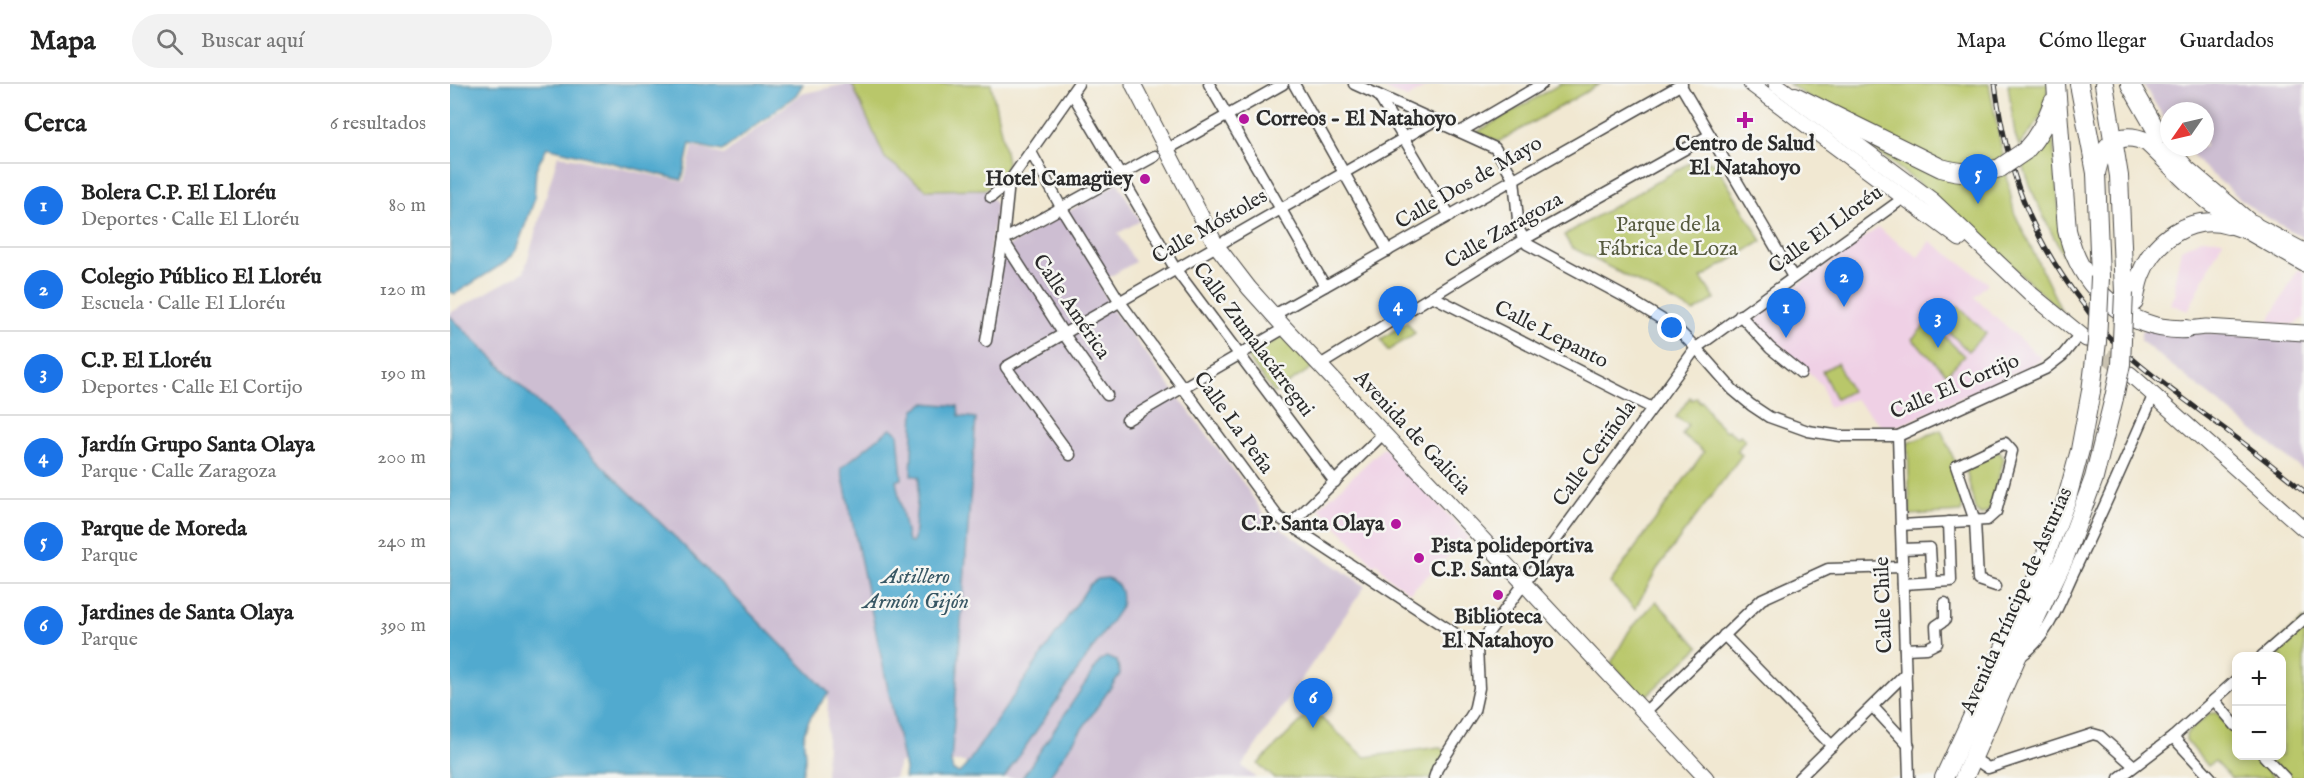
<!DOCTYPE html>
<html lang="es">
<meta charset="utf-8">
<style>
:root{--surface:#fff;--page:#f2f2f2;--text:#222;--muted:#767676;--line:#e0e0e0;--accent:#1a73e8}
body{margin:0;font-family:"IM FELL English",serif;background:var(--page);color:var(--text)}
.controls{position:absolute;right:18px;bottom:18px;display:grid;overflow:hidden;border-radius:12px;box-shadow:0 3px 9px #0003}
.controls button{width:54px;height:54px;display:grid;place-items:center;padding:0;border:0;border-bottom:2px solid var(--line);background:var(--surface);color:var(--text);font:30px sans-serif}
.compass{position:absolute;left:1710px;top:18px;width:54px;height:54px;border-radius:50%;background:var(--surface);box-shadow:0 3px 9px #0003;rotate:236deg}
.you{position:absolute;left:1222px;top:244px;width:21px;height:21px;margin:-15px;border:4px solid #fff;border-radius:50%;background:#1a73e8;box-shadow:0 0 0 9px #1a73e833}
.badge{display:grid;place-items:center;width:39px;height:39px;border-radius:50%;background:var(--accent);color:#fff;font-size:20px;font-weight:700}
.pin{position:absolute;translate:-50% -50px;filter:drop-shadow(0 2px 3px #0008)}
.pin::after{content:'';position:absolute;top:32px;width:21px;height:18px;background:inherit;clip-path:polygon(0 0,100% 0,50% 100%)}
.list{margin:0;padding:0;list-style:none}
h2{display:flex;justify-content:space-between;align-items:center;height:78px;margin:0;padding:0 24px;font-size:26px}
h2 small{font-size:20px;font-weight:400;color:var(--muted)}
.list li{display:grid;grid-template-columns:39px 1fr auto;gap:18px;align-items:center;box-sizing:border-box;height:84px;padding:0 24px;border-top:2px solid var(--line)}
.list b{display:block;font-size:22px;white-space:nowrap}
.list p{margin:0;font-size:20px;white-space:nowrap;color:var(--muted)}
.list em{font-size:20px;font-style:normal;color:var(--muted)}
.icon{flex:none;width:33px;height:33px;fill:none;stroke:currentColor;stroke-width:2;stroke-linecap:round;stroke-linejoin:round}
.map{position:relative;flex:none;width:1854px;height:694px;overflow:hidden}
header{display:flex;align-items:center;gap:36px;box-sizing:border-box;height:84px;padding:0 30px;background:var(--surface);border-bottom:2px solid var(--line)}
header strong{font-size:28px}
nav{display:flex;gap:33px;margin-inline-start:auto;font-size:21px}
.search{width:420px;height:54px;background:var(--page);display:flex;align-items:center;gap:15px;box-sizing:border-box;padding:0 21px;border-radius:33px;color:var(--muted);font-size:22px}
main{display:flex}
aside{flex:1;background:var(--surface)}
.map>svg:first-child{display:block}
.built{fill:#efd0e5}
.industrial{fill:#cdbed2}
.green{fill:#b9c76a;stroke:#72794a;stroke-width:1.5}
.water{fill:#51aacf;stroke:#3e6a7d;stroke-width:1.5}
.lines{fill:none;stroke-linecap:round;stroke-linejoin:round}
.secondary-tunnel{stroke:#c9c2b1;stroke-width:15;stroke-dasharray:15 8;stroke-linecap:butt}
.street-casing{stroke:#494744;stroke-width:13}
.secondary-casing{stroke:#494744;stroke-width:17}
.highway-casing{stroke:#494744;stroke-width:20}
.street{stroke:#fff;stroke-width:10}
.secondary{stroke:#fff;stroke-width:15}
.highway{stroke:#fff;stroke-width:18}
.rail-casing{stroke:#2b2b2b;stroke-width:5}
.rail{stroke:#f6f6f2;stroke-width:3;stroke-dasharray:9;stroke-linecap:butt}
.highway-bridge-casing{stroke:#494744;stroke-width:20;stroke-linecap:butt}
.highway-bridge{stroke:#fff;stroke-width:18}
.poi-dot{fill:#b5179e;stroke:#f6f6f2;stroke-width:2}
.labels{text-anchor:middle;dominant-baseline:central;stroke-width:5;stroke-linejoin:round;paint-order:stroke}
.poi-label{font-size:21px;font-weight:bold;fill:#2b2b2b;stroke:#f6f6f2;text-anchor:start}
.street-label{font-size:21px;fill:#2b2b2b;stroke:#f6f6f2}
.park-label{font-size:21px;fill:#565a3e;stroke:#f6f6f2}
.water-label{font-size:22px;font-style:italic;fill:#385764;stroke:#f6f6f2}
</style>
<header>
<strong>Mapa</strong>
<div class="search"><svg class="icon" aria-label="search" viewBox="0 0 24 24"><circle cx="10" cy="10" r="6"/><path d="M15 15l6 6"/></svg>Buscar aquí</div>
<nav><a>Mapa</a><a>Cómo llegar</a><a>Guardados</a></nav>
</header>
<main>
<aside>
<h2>Cerca<small>6 resultados</small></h2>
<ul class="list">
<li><span class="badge">1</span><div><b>Bolera C.P. El Lloréu</b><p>Deportes · Calle El Lloréu</p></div><em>80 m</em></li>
<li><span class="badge">2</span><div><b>Colegio Público El Lloréu</b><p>Escuela · Calle El Lloréu</p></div><em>120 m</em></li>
<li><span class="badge">3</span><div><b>C.P. El Lloréu</b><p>Deportes · Calle El Cortijo</p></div><em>190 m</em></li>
<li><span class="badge">4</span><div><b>Jardín Grupo Santa Olaya</b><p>Parque · Calle Zaragoza</p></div><em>200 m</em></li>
<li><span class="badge">5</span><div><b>Parque de Moreda</b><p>Parque</p></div><em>240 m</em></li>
<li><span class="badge">6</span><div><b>Jardines de Santa Olaya</b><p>Parque</p></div><em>390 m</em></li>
</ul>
</aside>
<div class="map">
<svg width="1854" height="694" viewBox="0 0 1854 694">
<rect width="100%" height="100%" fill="#f6f6f2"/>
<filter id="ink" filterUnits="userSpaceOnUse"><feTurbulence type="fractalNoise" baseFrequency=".0167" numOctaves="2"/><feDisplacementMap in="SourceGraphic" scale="12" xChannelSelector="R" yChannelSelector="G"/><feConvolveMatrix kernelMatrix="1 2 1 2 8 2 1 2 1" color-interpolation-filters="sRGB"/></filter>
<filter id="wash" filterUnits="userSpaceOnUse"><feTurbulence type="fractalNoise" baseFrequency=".008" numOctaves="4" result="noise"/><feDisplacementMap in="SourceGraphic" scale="24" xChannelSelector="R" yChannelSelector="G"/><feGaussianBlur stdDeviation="1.35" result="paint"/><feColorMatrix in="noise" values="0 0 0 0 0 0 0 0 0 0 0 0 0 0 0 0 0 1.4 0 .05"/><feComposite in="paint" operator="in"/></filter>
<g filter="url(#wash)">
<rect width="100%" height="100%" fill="#f1e8d2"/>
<g class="built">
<path d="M923 0H981L957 14Z"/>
<path d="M1428 144 1468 173 1480 157 1538 199 1524 213 1591 274 1588 278 1449 342H1432L1405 315 1378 323 1372 301 1303 235 1304 232Z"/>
<path d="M1753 154 1773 156 1738 227 1720 220 1726 209 1724 200 1731 165Z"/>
<path d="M1848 185 1854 188V234L1842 241 1818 239Z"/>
<path d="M934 363 1019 453 960 508 940 495 927 479 924 481 869 424Z"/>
</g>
<g class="industrial">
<path d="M396 0H402L435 74 477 106 535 105 547 121 539 173 668 99 690 137 668 149 685 178 649 199 662 225 794 400 817 435 915 502 792 682 806 694H537L514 678H449L445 694H376L378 609 230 458 0 232V229L74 188 108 71 234 98 243 62 273 71 351 10Z"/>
<path d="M1693 0H1854V154L1804 126 1751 81 1736 63H1755V27H1719V42Z"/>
<path d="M1694 246 1771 249 1854 257V387L1691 257V247Z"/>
</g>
<g class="green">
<path d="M402 0H541L557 77 555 91 535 105 477 106 435 74Z"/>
<path d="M1110 0H1150L1048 58 1027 48Z"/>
<path d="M1339 0H1539L1564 128 1612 228 1483 111 1358 13Z"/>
<path d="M1558 0H1598C1598 29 1586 40 1569 62L1565 51Z"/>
<path d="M1602 42 1611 152 1619 181C1600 148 1583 114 1572 78Z"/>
<path d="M1248 74 1265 79 1312 157 1251 194 1265 215 1244 228 1121 163 1114 151Z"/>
<path d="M1508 222 1536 249 1518 267 1490 239Z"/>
<path d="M1479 237 1514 272 1497 290 1462 255Z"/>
<path d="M957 238 965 249 938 267 931 255Z"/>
<path d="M834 251 863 283 824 309 797 273Z"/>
<path d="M1387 279 1401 307 1386 315 1372 287Z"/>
<path d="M1240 313 1242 316 1246 313 1250 318 1252 317 1262 334 1276 347 1278 346 1288 354 1290 351 1295 356 1287 367 1292 371 1207 485 1185 525 1160 499 1254 368 1232 351 1238 341 1226 333Z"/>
<path d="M1491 346 1506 380 1511 404 1507 406 1513 422 1511 428 1460 431 1458 359Z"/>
<path d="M1549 367 1554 375 1539 427 1531 431 1525 426 1516 385 1519 381Z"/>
<path d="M1206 517 1249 563 1194 614 1161 579 1179 547Z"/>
<path d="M1854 535V694H1835L1814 672H1832V572H1812Z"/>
<path d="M862 626 915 673 989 663 997 669 984 694H824L808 680Z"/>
<path d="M1760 629H1767L1786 652V672H1804L1824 694H1781L1765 677 1758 682 1736 656V650Z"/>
</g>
<g class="water">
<path d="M0 0H353L346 11 272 67 240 60 232 96 97 63 86 85 84 117 66 166 56 178 5 210 0 208Z"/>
<path d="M0 232 230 458 379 609C370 620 356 636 354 651 353 671 359 672 350 694H0Z"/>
<path d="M474 319 508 322 509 332 526 334 501 679 503 687 509 689 515 683 640 500 648 495 658 494C672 501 673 509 671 523L554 694H454L455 685 391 384 441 344 448 349 452 395 446 397 458 458 462 459 464 456 469 393 461 391 464 326Z"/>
<path d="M656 573 667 577 670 590 598 694H572L650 577Z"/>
</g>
</g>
<g filter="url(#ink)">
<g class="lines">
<path class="secondary-tunnel" d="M1638 257 1678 289"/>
<defs>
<g id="street">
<path d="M759 0 875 202"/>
<path d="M844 0 938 167"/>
<path d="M904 0 1045 64 1064 95 1069 146 1077 160 1177 214 1226 244 1246 264 1283 306 1301 321 1319 333 1358 347 1391 352H1448L1595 285 1613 271 1629 251"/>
<path d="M1230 0 1343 193"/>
<path d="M622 9 726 186 885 398"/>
<path d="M928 11 1000 132"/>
<path d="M1010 48 1092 0"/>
<path d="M716 66 833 0"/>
<path d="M581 68 611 123 670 218 828 433 1027 564"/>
<path d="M541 113 559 98 628 0"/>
<path d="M553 156 613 249 657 311"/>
<path d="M553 156 705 72"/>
<path d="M982 212 1202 324"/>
<path d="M824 231 1232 0"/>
<path d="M1290 231 1320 264 1351 289"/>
<path d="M536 257 553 156 559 98"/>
<path d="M870 281 1073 156 1260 51"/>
<path d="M677 336 835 244"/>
<path d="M1448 352 1459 694"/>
<path d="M620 371 556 283 984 37"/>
<path d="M840 441 934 349"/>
<path d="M1451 441 1537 436 1546 428 1562 367 1555 359 1506 382 1525 437 1528 496 1546 502"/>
<path d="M1452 465 1480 464 1482 498"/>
<path d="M1453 500 1501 497 1499 438"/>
<path d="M1274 551 1382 662"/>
<path d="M1455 565 1477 564 1487 559 1486 542 1495 536V519"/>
<path d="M1571 572C1600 552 1611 513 1626 483 1653 426 1679 368 1704 310"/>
<path d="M1812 572 1854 535"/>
<path d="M1764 616 1786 642"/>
<path d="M1423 623 1459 662"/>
<path d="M1195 628 1312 515 1378 485 1453 483"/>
<path d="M1723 653 1761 694"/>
<path d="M1814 672 1835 694"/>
<path d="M1523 674 1538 684 1643 650 1650 652 1684 682"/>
<path d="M984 694 987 685 1024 627 1029 604 1027 564 1246 264 1455 113"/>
<path d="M1349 694 1456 589"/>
<path d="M1669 694 1723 653 1786 596"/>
</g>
<g id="secondary">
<path d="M683 0 766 161 799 204 835 244 1256 694"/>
<path d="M1301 0 1510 155"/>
<path d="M1326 0 1482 116 1581 210 1636 255"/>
<path d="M1719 63 1737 84 1803 140 1854 167"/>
<path d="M1778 141 1798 148 1854 180"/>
<path d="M1737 245 1756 243 1854 249"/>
<path d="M1680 290 1854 445"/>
</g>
<g id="highway">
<path d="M1606 0 1617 146C1630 203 1677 248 1737 245"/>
<path d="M1629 0 1646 89 1650 193"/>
<path d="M1654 0 1669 92 1674 208"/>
<path d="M1680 0 1709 51"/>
<path d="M1345 12 1491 84C1512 90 1529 90 1550 84"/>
<path d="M1575 67C1589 52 1596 37 1603 18"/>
<path d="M1646 89C1652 61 1668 45 1697 58 1730 88 1758 127 1803 140"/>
<path d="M1684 218C1686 209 1687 199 1691 190 1704 156 1740 130 1778 141"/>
<path d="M1494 694 1588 491 1617 414 1630 366 1641 307"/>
<path d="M1514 694 1566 575 1614 475 1644 394 1664 314"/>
</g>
</defs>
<use href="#street" class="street-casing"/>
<use href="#secondary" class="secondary-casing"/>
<use href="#highway" class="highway-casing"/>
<use href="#street" class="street"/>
<use href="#secondary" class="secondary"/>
<use href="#highway" class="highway"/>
<defs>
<path id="rail" d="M1545 0C1557 86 1579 151 1633 220 1641 231 1649 243 1658 252 1688 282 1723 307 1757 332 1790 356 1822 381 1854 407"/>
</defs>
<use href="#rail" class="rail-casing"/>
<use href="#rail" class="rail"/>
<defs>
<g id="highway-bridge">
<path d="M1550 84 1575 67"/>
<path d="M1641 307 1647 258 1650 193"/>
<path d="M1664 314 1671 280 1674 208"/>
</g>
</defs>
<use href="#highway-bridge" class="highway-bridge-casing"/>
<use href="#highway-bridge" class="highway-bridge"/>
</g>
</g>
<g class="poi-dot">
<circle cx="794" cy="35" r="6"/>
<path d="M1292 27h6v6h6v6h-6v6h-6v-6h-6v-6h6z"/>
<circle cx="695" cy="95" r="6"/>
<circle cx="946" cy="440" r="6"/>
<circle cx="969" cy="474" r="6"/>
<circle cx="1048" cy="511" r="6"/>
</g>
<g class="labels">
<g class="poi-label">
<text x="806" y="35">Correos - El Natahoyo</text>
<text x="1295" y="60" text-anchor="middle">Centro de Salud<tspan x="1295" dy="24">El Natahoyo</tspan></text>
<text x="683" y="95" text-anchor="end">Hotel Camagüey</text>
<text x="934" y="440" text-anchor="end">C.P. Santa Olaya</text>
<text x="981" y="462">Pista polideportiva<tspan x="981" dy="24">C.P. Santa Olaya</tspan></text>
<text x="1048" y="533" text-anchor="middle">Biblioteca<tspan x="1048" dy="24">El Natahoyo</tspan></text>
</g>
<g class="street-label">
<text transform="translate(1019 99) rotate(-30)">Calle Dos de Mayo</text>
<text transform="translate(760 143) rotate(-30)">Calle Móstoles</text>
<text transform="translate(1376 146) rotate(-36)">Calle El Lloréu</text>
<text transform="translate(1054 147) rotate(-30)">Calle Zaragoza</text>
<text transform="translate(621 223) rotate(56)">Calle América</text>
<text transform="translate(1101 251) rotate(27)">Calle Lepanto</text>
<text transform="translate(803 256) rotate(53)">Calle Zumalacárregui</text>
<text transform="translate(1505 303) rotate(-23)">Calle El Cortijo</text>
<text transform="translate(783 339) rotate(54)">Calle La Peña</text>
<text transform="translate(962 349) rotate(47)">Avenida de Galicia</text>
<text transform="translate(1145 370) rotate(-54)">Calle Ceriñola</text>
<text transform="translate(1567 517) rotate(-66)">Avenida Príncipe de Asturias</text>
<text transform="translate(1434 521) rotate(-92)">Calle Chile</text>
</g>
<g class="park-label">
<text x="1218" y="141">Parque de la<tspan x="1218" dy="24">Fábrica de Loza</tspan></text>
</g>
<g class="water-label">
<text x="466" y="493">Astillero<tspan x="466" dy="25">Armón Gijón</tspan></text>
</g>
</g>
</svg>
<div class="controls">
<button>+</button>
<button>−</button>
</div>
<svg class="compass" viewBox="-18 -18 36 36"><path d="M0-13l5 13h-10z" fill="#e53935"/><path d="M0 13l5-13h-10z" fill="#767676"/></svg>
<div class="you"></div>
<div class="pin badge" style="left:1336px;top:254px">1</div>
<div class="pin badge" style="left:1394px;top:223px">2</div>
<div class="pin badge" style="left:1488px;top:264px">3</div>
<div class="pin badge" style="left:948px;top:252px">4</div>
<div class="pin badge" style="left:1528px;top:120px">5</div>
<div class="pin badge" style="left:863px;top:644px">6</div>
</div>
</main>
